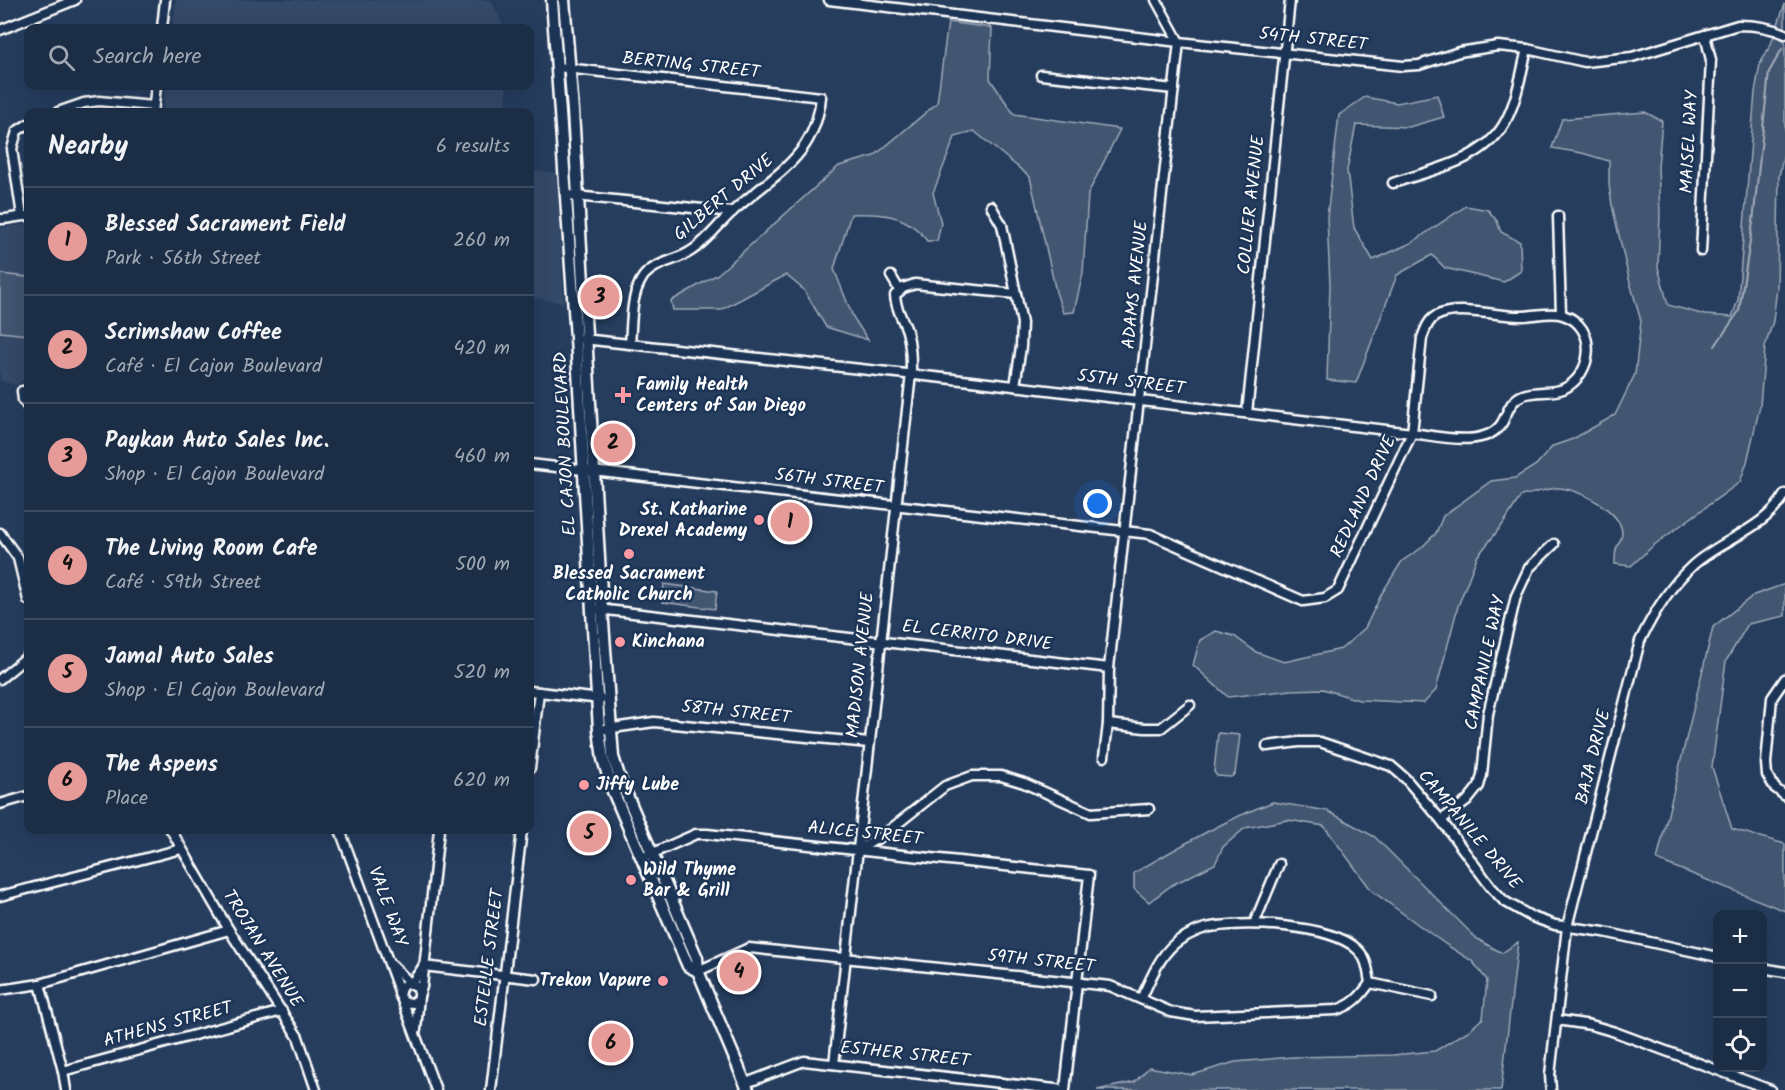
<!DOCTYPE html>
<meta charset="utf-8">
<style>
:root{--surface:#1c2e46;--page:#293a51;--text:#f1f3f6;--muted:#a0a8b3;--line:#3a4a5f;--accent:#e69b98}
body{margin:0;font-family:Kalam,sans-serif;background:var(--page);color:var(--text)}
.controls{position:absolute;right:18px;bottom:18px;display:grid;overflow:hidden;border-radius:12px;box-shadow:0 6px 24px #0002}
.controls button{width:54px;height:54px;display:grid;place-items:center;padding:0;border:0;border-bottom:2px solid var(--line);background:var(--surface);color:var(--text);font:30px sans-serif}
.you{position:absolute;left:1098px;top:504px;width:21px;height:21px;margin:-15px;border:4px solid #fff;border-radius:50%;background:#1a73e8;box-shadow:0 0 0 9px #1a73e833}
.badge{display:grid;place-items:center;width:39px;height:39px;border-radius:50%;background:var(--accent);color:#111;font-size:20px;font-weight:700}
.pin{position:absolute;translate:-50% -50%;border:3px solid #fff;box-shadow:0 2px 6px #0006}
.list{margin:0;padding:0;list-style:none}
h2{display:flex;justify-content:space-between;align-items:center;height:78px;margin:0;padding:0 24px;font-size:26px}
h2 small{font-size:20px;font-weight:400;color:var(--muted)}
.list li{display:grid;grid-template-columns:39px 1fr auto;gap:18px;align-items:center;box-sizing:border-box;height:108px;padding:0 24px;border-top:2px solid var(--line)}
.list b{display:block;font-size:22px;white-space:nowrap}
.list p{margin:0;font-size:20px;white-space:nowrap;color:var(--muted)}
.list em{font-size:20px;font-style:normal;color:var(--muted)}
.icon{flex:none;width:33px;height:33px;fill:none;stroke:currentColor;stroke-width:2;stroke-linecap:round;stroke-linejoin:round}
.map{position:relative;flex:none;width:1785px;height:1090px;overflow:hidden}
.search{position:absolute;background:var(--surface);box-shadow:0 6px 24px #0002;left:24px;top:24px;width:510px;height:66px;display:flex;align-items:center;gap:15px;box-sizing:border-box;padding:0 21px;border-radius:12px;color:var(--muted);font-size:22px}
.panel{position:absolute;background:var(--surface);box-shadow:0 6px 24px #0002;left:24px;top:108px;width:510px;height:726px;border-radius:12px}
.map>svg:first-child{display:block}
.built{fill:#344a68}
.green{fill:#425672;stroke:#a0aab8;stroke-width:1.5}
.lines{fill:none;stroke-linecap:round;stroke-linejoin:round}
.stream{stroke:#a4aebb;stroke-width:2}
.minor-casing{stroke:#fff;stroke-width:13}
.major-casing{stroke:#fff;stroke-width:15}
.minor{stroke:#1d3557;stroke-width:8}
.major{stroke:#1d3557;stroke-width:10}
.poi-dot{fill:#ff9aa2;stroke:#1d3557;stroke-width:2}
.labels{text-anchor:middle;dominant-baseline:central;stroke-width:5;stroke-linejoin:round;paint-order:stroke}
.street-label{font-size:18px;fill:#fff;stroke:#1d3557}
.poi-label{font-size:18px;font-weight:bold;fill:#fff;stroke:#1d3557;text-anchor:start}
</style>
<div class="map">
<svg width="1785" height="1090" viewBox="0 0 1785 1090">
<rect width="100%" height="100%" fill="#263d5e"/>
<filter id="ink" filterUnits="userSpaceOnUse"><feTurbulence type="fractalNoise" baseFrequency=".0167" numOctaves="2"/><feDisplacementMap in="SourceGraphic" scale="12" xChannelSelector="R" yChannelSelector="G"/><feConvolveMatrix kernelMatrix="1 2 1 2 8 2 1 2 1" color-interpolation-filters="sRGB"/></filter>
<g filter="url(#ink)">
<g class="built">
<path d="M176 0H491L504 28H173Z"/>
<path d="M166 86H506L507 112H163Z"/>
<path d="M530 170 556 173 564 303 530 297Z"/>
<path d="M28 224V380L21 381 16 385 0 381V228Z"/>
</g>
<g class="green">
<path d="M1785 4V148L1779 176 1777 288 1773 321 1765 347 1760 406 1747 462 1740 482 1654 545 1631 566 1615 564C1615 560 1615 555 1616 550 1617 545 1622 540 1622 533 1622 511 1576 487 1557 488 1545 489 1532 494 1521 496L1503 524 1477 557 1458 606 1436 690 1424 703 1359 700 1323 689 1292 690 1228 697 1193 665 1200 640 1216 631 1234 636 1256 652 1284 662 1341 649 1365 628 1382 593 1402 561 1420 549 1436 533 1443 516 1491 481 1515 478 1536 465 1553 446 1573 439 1615 415 1635 374 1641 321 1629 279 1612 205 1609 185V161L1582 153 1552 148 1562 119 1645 112 1662 121 1658 167 1660 214 1658 267 1668 305 1705 315 1732 317 1738 300 1755 92 1760 64 1771 44Z"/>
<path d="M948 22 992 28 990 79 1014 114 1120 129 1088 194 1083 273 1074 312 1063 313 1056 292 1030 177 974 131 955 137 933 193 941 223 937 241H927C908 214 882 213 851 214L834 269 853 317 868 340 826 327 804 290 786 275 721 310H673L671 301 718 274 839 166 874 156 937 103Z"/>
<path d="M1437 95 1444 117 1409 127 1356 125 1347 170 1354 228 1373 260 1411 243 1466 206 1488 210 1497 221 1501 232 1520 242 1521 271 1504 282 1445 268 1432 255 1397 275 1356 383 1327 380 1330 285 1327 217 1339 115 1365 97 1397 103Z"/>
<path d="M0 274 28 277V335L0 332Z"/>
<path d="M779 508 804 511 801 536 776 533Z"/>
<path d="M664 584 717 591 715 609 662 602Z"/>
<path d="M1785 584V616L1748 624 1726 661 1712 767 1732 829 1785 844V911L1657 860 1713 627 1754 595Z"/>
<path d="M1218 733 1240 735 1235 774 1231 777 1217 776 1214 772Z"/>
<path d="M1273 802 1328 811 1375 837 1477 939 1502 953 1518 942 1501 1090H1097L1135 1082 1149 1067 1192 1075 1235 1062 1293 1057 1393 1055 1435 1051 1468 1031 1483 1018 1487 980 1472 961 1445 944 1372 891 1324 826 1288 820 1245 828 1223 847 1215 864 1172 885 1149 902 1134 889V873C1179 847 1224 820 1273 802Z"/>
</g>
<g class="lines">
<path class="stream" d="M1715 346 1739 311 1753 222 1769 72 1782 49"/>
<defs>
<g id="minor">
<path d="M829 0 1179 42 1403 66 1419 65 1459 52 1498 46 1527 49 1585 62 1632 57 1738 25C1754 25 1770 27 1785 34"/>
<path d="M162 28 165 0"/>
<path d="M0 30 75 0"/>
<path d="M557 67 821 97C815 159 772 175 731 213 718 225 706 242 691 251 677 261 654 262 643 277 630 296 632 323 630 344"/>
<path d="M1041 75 1174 89"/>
<path d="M58 112 84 103 99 101 153 106"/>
<path d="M153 112 156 86"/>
<path d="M1393 183C1431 170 1483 161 1504 124 1517 102 1521 73 1527 49"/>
<path d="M566 195 732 212"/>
<path d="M991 206 1002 225 1022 323 1021 347 1015 386"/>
<path d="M22 216 12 149 17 131 28 124"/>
<path d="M1558 216 1561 314"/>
<path d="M0 219C10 220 19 215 28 216"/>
<path d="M1701 251 1711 60 1705 35"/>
<path d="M900 291 903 288 915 284 1016 294"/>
<path d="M28 391H22L23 400 28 407"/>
<path d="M1247 413 1290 0"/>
<path d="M530 464 1150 534 1303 601 1325 598 1338 590 1412 433 1422 338C1425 330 1428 320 1436 316 1457 304 1498 317 1522 316 1534 316 1551 311 1563 315 1598 326 1594 375 1563 389 1551 394 1536 390 1523 395 1510 400 1508 412 1502 423 1486 449 1437 436 1412 433L971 381 583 339"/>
<path d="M0 533 18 558 28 600"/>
<path d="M598 609 1109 668"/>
<path d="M0 679 28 656"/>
<path d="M1785 679 1772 698 1766 763 1767 775 1775 788 1785 796"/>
<path d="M530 691 601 699"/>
<path d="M1108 724 1145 728H1161L1190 705"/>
<path d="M599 730 654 722 869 743"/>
<path d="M1267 746 1299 742H1320L1391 766 1405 778 1441 820 1491 887 1504 901 1532 917 1555 925 1604 932 1718 957"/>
<path d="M1104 757 1108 724 1109 668 1179 42 1156 0"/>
<path d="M530 768 539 692"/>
<path d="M0 804 28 796"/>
<path d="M1441 820 1467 801 1479 786 1482 775 1488 714 1516 596 1529 568 1554 544"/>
<path d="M171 830 229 930 298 1037 316 1090"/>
<path d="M340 830 399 991"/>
<path d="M859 849 882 836 945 786 972 776H1001L1024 783 1091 813 1149 809"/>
<path d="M642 858 696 834H707L1089 875 1065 1090"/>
<path d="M0 896 181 849"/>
<path d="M1254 924 1279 864"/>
<path d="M392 965 411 984 423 967"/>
<path d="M423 966 536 979"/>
<path d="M1762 968 1785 972"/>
<path d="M698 971 749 948 1110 986 1171 1012 1195 1016 1336 1010C1353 1005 1360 997 1370 983"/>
<path d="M1370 983 1432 996"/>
<path d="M40 984 63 1071 66 1090"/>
<path d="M0 990 40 984 229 930"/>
<path d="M419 993 417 987 408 983 402 986 399 994 403 1002 413 1003 418 999 422 987 439 830"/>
<path d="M1141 999C1151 979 1160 952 1181 939 1188 935 1198 930 1206 928 1240 920 1331 924 1357 949 1367 958 1368 971 1370 983"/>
<path d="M403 1002 436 1090"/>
<path d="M1557 1020 1591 1025 1615 1032 1771 1090"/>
<path d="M416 1030 419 996"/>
<path d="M834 1064 911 374C911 359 911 346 907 331 903 319 895 308 895 295L900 291 891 276"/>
<path d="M63 1071 282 1011"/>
<path d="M746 1083 804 1061 1064 1090"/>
<path d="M491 1090 522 830"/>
<path d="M1551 1090 1550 1075 1567 927 1640 641C1653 614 1669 587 1692 566 1720 540 1766 529 1785 494"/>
</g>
<g id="major">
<path d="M552 0 576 338 599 730 603 759 612 789 688 966 698 971"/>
<path d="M564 0 573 111 602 609 613 757 620 779 697 958 698 971 748 1090"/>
</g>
</defs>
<use href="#minor" class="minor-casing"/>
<use href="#major" class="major-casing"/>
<use href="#minor" class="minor"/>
<use href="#major" class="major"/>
</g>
</g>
<g class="poi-dot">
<path d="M620 386h6v6h6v6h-6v6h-6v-6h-6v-6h6z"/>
<circle cx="759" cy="520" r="6"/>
<circle cx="629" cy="554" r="6"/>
<circle cx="620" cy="642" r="6"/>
<circle cx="584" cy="785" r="6"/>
<circle cx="631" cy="880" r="6"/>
<circle cx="663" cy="981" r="6"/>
</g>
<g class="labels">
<g class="street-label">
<text transform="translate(1313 40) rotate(6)">54TH STREET</text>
<text transform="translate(691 66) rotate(6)">BERTING STREET</text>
<text transform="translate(1690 142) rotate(-87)">MAISEL WAY</text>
<text transform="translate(724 198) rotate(-40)">GILBERT DRIVE</text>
<text transform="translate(1252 205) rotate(-84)">COLLIER AVENUE</text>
<text transform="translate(1136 285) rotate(-84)">ADAMS AVENUE</text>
<text transform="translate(1131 383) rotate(7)">55TH STREET</text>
<text transform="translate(566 444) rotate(-93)">EL CAJON BOULEVARD</text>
<text transform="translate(829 482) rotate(7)">56TH STREET</text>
<text transform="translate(1364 497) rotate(-65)">REDLAND DRIVE</text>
<text transform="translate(977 636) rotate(7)">EL CERRITO DRIVE</text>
<text transform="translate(1486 663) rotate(-78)">CAMPANILE WAY</text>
<text transform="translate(861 665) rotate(-84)">MADISON AVENUE</text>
<text transform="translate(736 713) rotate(6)">58TH STREET</text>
<text transform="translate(1594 757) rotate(-76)">BAJA DRIVE</text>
<text transform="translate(1469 830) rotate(50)">CAMPANILE DRIVE</text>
<text transform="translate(865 834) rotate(6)">ALICE STREET</text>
<text transform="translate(387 907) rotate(70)">VALE WAY</text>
<text transform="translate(262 949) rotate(58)">TROJAN AVENUE</text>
<text transform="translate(490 958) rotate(-83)">ESTELLE STREET</text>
<text transform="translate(1041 962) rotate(6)">59TH STREET</text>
<text transform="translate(168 1025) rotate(-15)">ATHENS STREET</text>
<text transform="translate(905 1055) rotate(6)">ESTHER STREET</text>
</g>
<g class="poi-label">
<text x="636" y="385">Family Health<tspan x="636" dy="21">Centers of San Diego</tspan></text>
<text x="747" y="510" text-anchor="end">St. Katharine<tspan x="747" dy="21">Drexel Academy</tspan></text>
<text x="629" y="574" text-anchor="middle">Blessed Sacrament<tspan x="629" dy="21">Catholic Church</tspan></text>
<text x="632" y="642">Kinchana</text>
<text x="596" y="785">Jiffy Lube</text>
<text x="643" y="870">Wild Thyme<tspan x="643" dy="21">Bar &amp; Grill</tspan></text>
<text x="651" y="981" text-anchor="end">Trekon Vapure</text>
</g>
</g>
</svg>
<div class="controls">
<button>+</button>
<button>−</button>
<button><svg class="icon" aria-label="locate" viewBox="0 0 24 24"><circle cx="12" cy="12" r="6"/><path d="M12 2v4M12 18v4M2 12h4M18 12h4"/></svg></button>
</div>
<div class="you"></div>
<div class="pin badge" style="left:790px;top:522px">1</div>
<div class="pin badge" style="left:613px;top:443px">2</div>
<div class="pin badge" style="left:600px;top:297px">3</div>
<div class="pin badge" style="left:739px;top:972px">4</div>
<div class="pin badge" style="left:589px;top:833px">5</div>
<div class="pin badge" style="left:611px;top:1043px">6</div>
<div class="search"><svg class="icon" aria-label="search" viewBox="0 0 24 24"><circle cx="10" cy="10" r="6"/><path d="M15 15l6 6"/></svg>Search here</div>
<section class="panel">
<h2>Nearby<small>6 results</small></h2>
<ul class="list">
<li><span class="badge">1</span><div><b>Blessed Sacrament Field</b><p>Park · 56th Street</p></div><em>260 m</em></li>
<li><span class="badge">2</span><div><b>Scrimshaw Coffee</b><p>Café · El Cajon Boulevard</p></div><em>420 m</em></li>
<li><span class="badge">3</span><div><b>Paykan Auto Sales Inc.</b><p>Shop · El Cajon Boulevard</p></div><em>460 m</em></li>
<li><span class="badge">4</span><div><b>The Living Room Cafe</b><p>Café · 59th Street</p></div><em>500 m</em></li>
<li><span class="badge">5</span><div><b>Jamal Auto Sales</b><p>Shop · El Cajon Boulevard</p></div><em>520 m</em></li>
<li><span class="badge">6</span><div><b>The Aspens</b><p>Place</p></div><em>620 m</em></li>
</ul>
</section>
</div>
